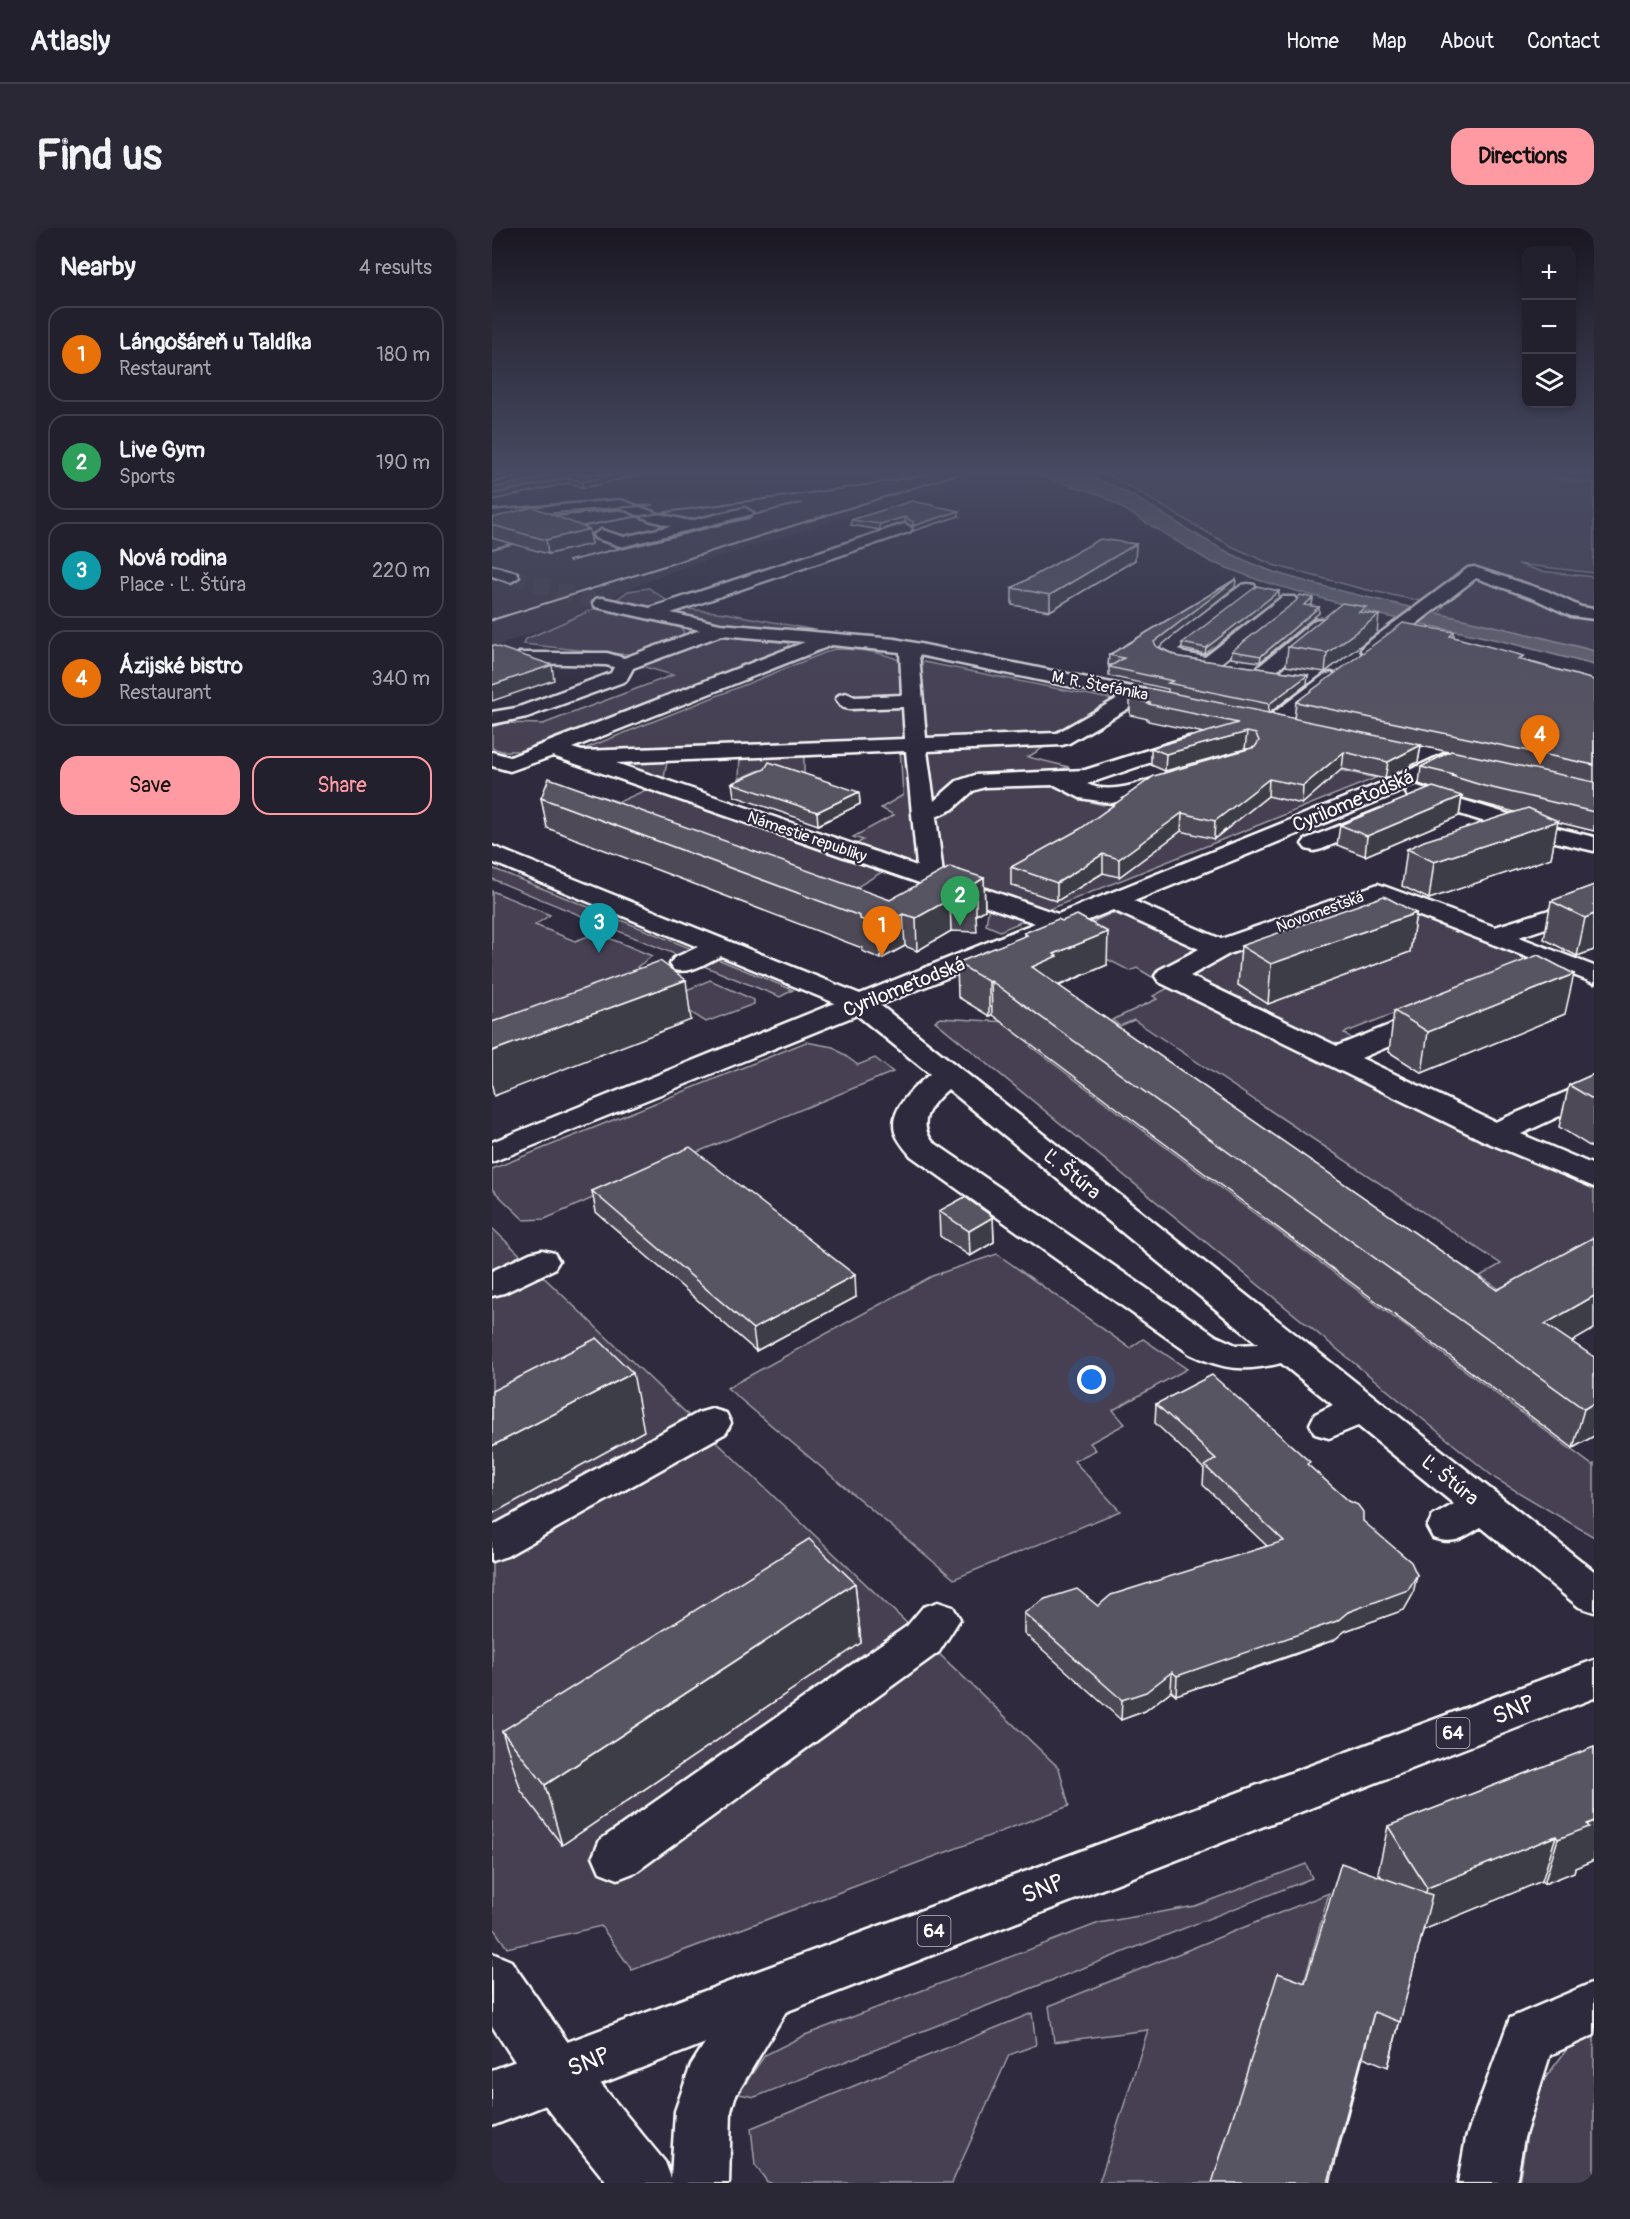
<!DOCTYPE html>
<meta charset="utf-8">
<style>
:root{--surface:#23202e;--page:#2b2836;--text:#f1f3f6;--muted:#a3a3aa;--line:#403e4a;--accent:#ff9aa2}
body{margin:0;font-family:Pangolin,sans-serif;background:var(--page);color:var(--text)}
.controls{position:absolute;right:18px;top:18px;display:grid;overflow:hidden;border-radius:12px;box-shadow:0 3px 9px #0003}
.controls button{width:54px;height:54px;display:grid;place-items:center;padding:0;border:0;border-bottom:2px solid var(--line);background:var(--surface);color:var(--text);font:30px sans-serif}
.you{position:absolute;left:600px;top:1152px;width:21px;height:21px;margin:-15px;border:4px solid #fff;border-radius:50%;background:#1a73e8;box-shadow:0 0 0 9px #1a73e833}
.badge{display:grid;place-items:center;width:39px;height:39px;border-radius:50%;background:var(--accent);color:#fff;font-size:20px;font-weight:700}
.pin{position:absolute;translate:-50% -50px;filter:drop-shadow(0 2px 3px #0008)}
.pin::after{content:'';position:absolute;top:32px;width:21px;height:18px;background:inherit;clip-path:polygon(0 0,100% 0,50% 100%)}
.list{margin:0;padding:0;list-style:none}
h2{display:flex;justify-content:space-between;align-items:center;height:78px;margin:0;padding:0 24px;font-size:26px}
h2 small{font-size:20px;font-weight:400;color:var(--muted)}
.list li{display:grid;grid-template-columns:39px 1fr auto;gap:18px;align-items:center;box-sizing:border-box;height:96px;margin:0 12px 12px;padding:0 12px;border:2px solid var(--line);border-radius:18px}
.list b{display:block;font-size:22px;white-space:nowrap}
.list p{margin:0;font-size:20px;white-space:nowrap;color:var(--muted)}
.list em{font-size:20px;font-style:normal;color:var(--muted)}
.actions{display:flex;gap:12px;padding:18px 24px}
.actions a{flex:1;padding:14px 0;border:2px solid var(--accent);border-radius:18px;text-align:center;font-size:21px;color:var(--accent)}
.actions .main{background:var(--accent);color:#111}
.icon{flex:none;width:33px;height:33px;fill:none;stroke:currentColor;stroke-width:2;stroke-linecap:round;stroke-linejoin:round}
.map{position:relative;flex:none;width:1102px;height:1955px;overflow:hidden;border-radius:18px}
header{display:flex;align-items:center;gap:36px;box-sizing:border-box;height:84px;padding:0 30px;background:var(--surface);border-bottom:2px solid var(--line)}
header strong{font-size:28px}
nav{display:flex;gap:33px;margin-inline-start:auto;font-size:21px}
.intro{display:flex;align-items:center;justify-content:space-between;box-sizing:border-box;height:144px;padding:0 36px}
h1{margin:0;font-size:42px}
.button{padding:15px 27px;border-radius:18px;background:var(--accent);color:#111;font-size:21px;font-weight:700}
main{display:flex;gap:36px;padding:0 36px}
aside{flex:1;background:var(--surface);border-radius:18px;box-shadow:0 3px 9px #0003}
.map>svg:first-child{display:block}
.built{fill:#3c3749}
.green{fill:#464152;stroke:#a2a0a8;stroke-width:1.5}
.water{fill:#6d6a77;stroke:#a7a6ad;stroke-width:1.5}
.lines{fill:none;stroke-linecap:round;stroke-linejoin:round}
.minor-tunnel{stroke:#443f50;stroke-width:16;stroke-dasharray:16 8;stroke-linecap:butt}
.minor-casing{stroke:#fff;stroke-width:5}
.major-casing{stroke:#fff;stroke-width:5}
.minor{fill:#2f2a3d;fill-rule:evenodd}
.major{fill:#2f2a3d;fill-rule:evenodd}
.rail-far1{stroke:#fff;stroke-width:2}
.rail{stroke:#fff;stroke-width:3}
.wall{fill:#4d4956;stroke:#fff;stroke-width:1.5}
.shaded-wall{fill:#3e3c46;stroke:#fff;stroke-width:1.5}
.building{fill:#595564;stroke:#fff;stroke-width:1.5}
.labels{text-anchor:middle;dominant-baseline:central;stroke-width:4.5;stroke-linejoin:round;paint-order:stroke}
.far-street-label{font-size:16px;fill:#fff;stroke:#2f2a3d}
.shield{fill:#2f2a3d;stroke:#c1bfc5;stroke-width:1.5}
.shield-label{font-size:18px;font-weight:bold;fill:#fff}
.street-label{font-size:20px;fill:#fff;stroke:#2f2a3d}
.near-street-label{font-size:24px;fill:#fff;stroke:#2f2a3d}
</style>
<header>
<strong>Atlasly</strong>
<nav><a>Home</a><a>Map</a><a>About</a><a>Contact</a></nav>
</header>
<div class="intro"><h1>Find us</h1><a class="button">Directions</a></div>
<main>
<aside>
<h2>Nearby<small>4 results</small></h2>
<ul class="list">
<li><span class="badge" style="background:#e8710a">1</span><div><b>Lángošáreň u Taldíka</b><p>Restaurant</p></div><em>180 m</em></li>
<li><span class="badge" style="background:#2e9e5b">2</span><div><b>Live Gym</b><p>Sports</p></div><em>190 m</em></li>
<li><span class="badge" style="background:#0f9aa8">3</span><div><b>Nová rodina</b><p>Place · Ľ. Štúra</p></div><em>220 m</em></li>
<li><span class="badge" style="background:#e8710a">4</span><div><b>Ázijské bistro</b><p>Restaurant</p></div><em>340 m</em></li>
</ul>
<div class="actions"><a class="main">Save</a><a>Share</a></div>
</aside>
<div class="map">
<svg width="1102" height="1955" viewBox="0 0 1102 1955">
<rect width="100%" height="100%" fill="#2f2a3d"/>
<filter id="ink" filterUnits="userSpaceOnUse"><feTurbulence type="fractalNoise" baseFrequency=".0167" numOctaves="2"/><feDisplacementMap in="SourceGraphic" scale="12" xChannelSelector="R" yChannelSelector="G"/><feConvolveMatrix kernelMatrix="1 2 1 2 8 2 1 2 1" color-interpolation-filters="sRGB"/></filter>
<g filter="url(#ink)">
<path class="built" d="M427 246H465L480 250 178 344 130 364 68 395 0 420V285L135 272 270 269 328 263Z"/>
<g class="green">
<path d="M615 246H1028L1102 255V345L1026 336 1048 343 1102 349V431L941 393 952 378 871 361 781 337 737 317Z"/>
<path d="M157 360 177 374C155 384 144 379 121 374L136 363Z"/>
<path d="M104 380 189 400 192 404 188 409 141 426H122L31 416 34 411Z"/>
<path d="M186 380 234 385 338 405 221 395 178 386 176 384Z"/>
<path d="M226 408 297 415V420L27 523H10L0 520V499L12 495 51 496 181 447 142 436Z"/>
<path d="M342 421C365 421 390 423 411 434L417 512 82 525Z"/>
<path d="M422 432 628 473 575 505 429 511Z"/>
<path d="M548 514 554 518 536 529 577 539 562 543 571 547C575 568 593 573 611 577L761 531 784 528 884 550 550 684 448 650 431 524 442 519Z"/>
<path d="M408 519 421 521 425 643 358 620 371 612 361 609 402 587 389 580 411 567Z"/>
<path d="M312 524V550H327L315 557 268 542 247 551 248 526Z"/>
<path d="M176 529 171 555 108 531Z"/>
<path d="M80 559 127 574 158 560 395 641 360 662 405 700Z"/>
<path d="M0 640 205 723 192 730 0 651Z"/>
<path d="M0 663 58 687 43 697 83 713 105 705 160 728 145 739 190 758 0 829Z"/>
<path d="M888 675 908 677 1051 735 997 748 852 805 867 815 843 823 706 755 701 745 711 736Z"/>
<path d="M497 678 536 691 508 703 494 697Z"/>
<path d="M620 685 701 711 703 723 660 749 645 740 638 743 570 708Z"/>
<path d="M223 730 301 762 288 769 209 737Z"/>
<path d="M218 752 262 772V776L214 794 176 770Z"/>
<path d="M676 760 693 761 1102 961V1037L1031 1077 988 1048 1009 1036 642 792 628 798 620 792 665 771 661 768Z"/>
<path d="M448 790 584 798 538 818 1100 1237 1102 1236V1309L1004 1251 443 793Z"/>
<path d="M314 814 341 819 366 837 383 830 401 844 203 925 53 991 32 992 0 961V941Z"/>
<path d="M0 1000 567 1540 577 1578 140 1742 109 1698 15 1720 0 1698Z"/>
<path d="M505 1026 638 1120 651 1111 695 1141 621 1182 633 1196 598 1215 604 1222 582 1233 628 1283 462 1351 235 1160 440 1048Z"/>
<path d="M814 1636 820 1650 263 1869 246 1866 273 1827 313 1807 607 1695 703 1678Z"/>
<path d="M837 1665 803 1788 722 1955H607L656 1802 562 1814 557 1778Z"/>
<path d="M540 1785 544 1817 517 1827 460 1955H276L263 1937 259 1900Z"/>
<path d="M1102 1807V1955H1027L1042 1865 1075 1821Z"/>
</g>
<path class="water" d="M543 246C557 246 574 244 588 247 624 255 652 274 682 293 715 314 750 334 788 346 891 377 998 394 1102 423V437L1006 412 888 387 769 353 717 333 609 267Z"/>
<g class="lines">
<path class="minor-tunnel" d="M19 349 110 375"/>
<defs>
<g id="minor">
<path d="M43 246H71L69 249 0 264V256Z"/>
<path d="M129 272 167 286 198 293 253 280 261 285 258 288 131 319 103 310 101 307 109 302 132 309 179 298 157 292 129 280 0 293V283Z"/>
<path d="M412 296 417 298 420 301 417 304 179 385 228 396 403 411 689 469 696 471 699 475 696 479 689 481 649 473 577 515 570 517 435 523 442 573 465 553 483 547 593 542 697 509 704 511 708 515 704 519 595 556C621 569 656 551 682 544L690 546 693 551 690 556 620 575 588 570 563 557 493 559 481 563 461 581 444 589 451 646 566 686 894 553 954 525 962 526 965 531 962 536 910 563 642 673 729 711 886 656 1003 699 1102 668V684L1027 709 1102 738V755L886 672 737 726 698 748 845 818 930 784 940 782 950 784 954 790 950 796 869 830 1003 894 1102 852V872L1029 906 1102 937V959L992 913 667 754 663 748 667 742 707 721 621 682 388 777 1102 1343V1384L1087 1379 989 1299C970 1310 964 1317 941 1310L935 1299 941 1288 962 1276 866 1198 837 1210 823 1206 818 1196 823 1186 841 1177 789 1135C753 1144 732 1142 698 1126L419 928C413 921 406 913 403 904 397 881 422 859 438 846L365 787 0 934V914L343 775 229 728C213 735 199 746 182 742L178 736 182 730 206 719 0 634V618L368 766 543 695 61 528 18 543 0 538V524L18 529 313 414 230 407 141 440 134 453 35 489 0 496V484L24 480 119 445 122 439 114 437 34 435 27 433 25 429 27 425H115L132 430 208 402 104 379 101 375 104 371 110 370 158 380ZM340 417 408 424 410 467 363 469 354 465 347 467 344 471 350 479 357 481 411 479 413 511 90 523 80 520ZM427 427 628 469 565 505 434 510ZM414 523 425 638 124 535ZM456 861 766 1116 744 1117 724 1108 441 914C424 894 439 876 456 861Z"/>
<path d="M0 338 25 345 27 349 19 354 0 348Z"/>
<path d="M982 339 1055 363 1089 379 1102 381V391L1079 388 1043 371 984 350 885 426H871L869 422 871 418 976 340Z"/>
<path d="M756 356 762 357 765 361 762 365 686 421 692 425 713 429 790 369H802L805 373 724 439C707 443 674 437 664 422L666 418 750 357Z"/>
<path d="M829 391 835 392 838 396 835 400 780 447H766L763 443 766 439 823 392Z"/>
<path d="M839 445 846 447 849 451 846 455 787 499 780 501 773 499 770 495 773 491 832 447Z"/>
<path d="M925 558 1052 597 1102 609V623L1038 608 917 570 914 565 917 560Z"/>
<path d="M889 581 897 583 900 588 897 593 830 621 822 623 814 621 810 616 814 611Z"/>
<path d="M50 1022 62 1025 67 1033 62 1041 12 1065 0 1068V1043L38 1025Z"/>
<path d="M220 1181 234 1185 239 1195 234 1205 15 1328 0 1333V1298L206 1185Z"/>
<path d="M446 1374 461 1379 468 1391 447 1424 144 1644 126 1651 108 1644 101 1628 108 1612 415 1398 431 1379Z"/>
<path d="M0 1725 19 1733 84 1826 173 1934 179 1950 183 1883 199 1837 255 1749 274 1741 293 1749 301 1767 293 1785 243 1869 239 1883 237 1955H115L44 1866 0 1798Z"/>
<path d="M1102 1754V1807L1058 1827 1032 1910 1024 1955H966L974 1910 1018 1790Z"/>
</g>
<path id="major" d="M1102 1432V1470L0 1898V1842Z"/>
</defs>
<use href="#minor" class="minor-casing"/>
<use href="#major" class="major-casing"/>
<use href="#minor" class="minor"/>
<use href="#major" class="major"/>
<g class="rail-far1">
<path d="M40 287 160 277"/>
<path d="M73 302C193 276 316 270 437 246"/>
<path d="M0 321 35 312"/>
<path d="M77 333 309 275"/>
<path d="M0 392 466 246"/>
</g>
<path class="rail" d="M0 392 2 391"/>
</g>
<g class="wall">
<path d="M65 246H152L91 260 77 255 0 272V260Z"/>
<path d="M420 273 467 288 421 303V299L413 294 388 302 359 297V292Z"/>
<path d="M0 290 97 301 100 316 56 326 0 310Z"/>
<path d="M644 316 643 332 558 383 520 377V360Z"/>
<path d="M744 351 743 359 667 419 687 429 816 447 815 456 777 485 802 491 804 474 962 404V409L1032 432 1102 452V603L1065 594 1059 630 937 671 910 658 915 621 1023 584 970 570 967 588 873 628 845 617 848 597 939 560 927 556 929 539 957 524 929 518 926 534 893 551 850 541 810 576 776 568 722 611 689 603 627 649 611 645 565 673 519 657V639L756 521H753L673 543 659 537V520L712 505 656 493V491L638 487V470L676 464V461L617 448V439L620 437H616L617 427Z"/>
<path d="M787 369 713 426 690 421V415Z"/>
<path d="M821 370 820 376 818 378 827 385 768 434 739 430 740 423Z"/>
<path d="M873 385 885 405 833 444 794 438 796 419Z"/>
<path d="M240 555 367 564 368 576 326 597 242 568Z"/>
<path d="M49 570 398 672 492 650 493 682 484 687 485 704 459 703 425 723 413 718 389 731 370 723V720L55 600Z"/>
<path d="M1102 657V722L1085 728 1052 711 1059 673Z"/>
<path d="M924 685 918 724 776 776 746 757 749 718Z"/>
<path d="M532 705 615 737 567 758 1080 1114 1102 1208 1081 1220 500 787 497 788 466 769 465 735 532 709Z"/>
<path d="M902 783 1073 786 930 845 897 824Z"/>
<path d="M1102 846V921L1067 899 1077 857Z"/>
<path d="M100 963 364 1069 264 1123 104 984Z"/>
<path d="M447 983 501 989 502 1014 478 1028 448 1008Z"/>
<path d="M664 1176 818 1239 871 1293 921 1366 912 1382 853 1403 842 1412 802 1427 684 1467 679 1463 653 1483 629 1492 532 1405V1385L606 1378 775 1318 711 1257 712 1241 663 1195Z"/>
<path d="M363 1355 369 1415 70 1617 29 1563 10 1503Z"/>
<path d="M1102 1519V1632L1083 1640 1082 1644 1052 1656 1050 1653 931 1702 896 1839 871 1829 813 1755 890 1650 886 1644 896 1598Z"/>
</g>
<g class="shaded-wall">
<path d="M6 246H32L0 254V248Z"/>
<path d="M125 246H152L91 260 90 254Z"/>
<path d="M77 250V255L0 272V266Z"/>
<path d="M467 283V288L421 303V298Z"/>
<path d="M413 289V294L388 302V296Z"/>
<path d="M97 301 100 316 56 326 54 312Z"/>
<path d="M644 316 643 332 558 383V367Z"/>
<path d="M744 351 743 359 662 423V414Z"/>
<path d="M787 363V369L713 426 714 420Z"/>
<path d="M821 370 820 376 811 383 812 377Z"/>
<path d="M827 379V385L768 434 769 428Z"/>
<path d="M887 387 885 405 833 444 835 425Z"/>
<path d="M60 437 62 452 0 473V457Z"/>
<path d="M816 447 815 456 776 486 777 476Z"/>
<path d="M755 504 753 521 673 543 674 526Z"/>
<path d="M929 517 926 534 893 551 896 534Z"/>
<path d="M852 524 850 541 810 576 811 558Z"/>
<path d="M777 551 776 568 722 611 723 593Z"/>
<path d="M367 564 368 576 326 597 325 584Z"/>
<path d="M970 568 967 588 873 628 875 608Z"/>
<path d="M690 585 689 603 627 649V631Z"/>
<path d="M1066 593 1059 630 937 671 942 634Z"/>
<path d="M611 626V645L565 673V655Z"/>
<path d="M492 650 493 682 484 687V671L476 660Z"/>
<path d="M458 671 459 703 425 723 424 690Z"/>
<path d="M924 685 918 724 776 776 779 736Z"/>
<path d="M411 686 413 718 389 731 387 698Z"/>
<path d="M1102 686V722L1085 728 1093 690Z"/>
<path d="M616 704 615 737 565 758 540 739 562 726Z"/>
<path d="M1082 746 1073 786 930 845 936 804Z"/>
<path d="M194 752 199 792 2 868 0 858V823Z"/>
<path d="M499 753 500 787 497 788V754Z"/>
<path d="M501 989 502 1014 478 1028 477 1003Z"/>
<path d="M363 1047 364 1069 264 1123 261 1101Z"/>
<path d="M1102 1068V1101L1044 1135 1053 1096Z"/>
<path d="M141 1145 152 1203 0 1286V1218Z"/>
<path d="M1102 1175V1208L1081 1220 1092 1181Z"/>
<path d="M925 1347 921 1366 912 1382 853 1403 842 1412 684 1467 685 1448 856 1384Z"/>
<path d="M363 1355 369 1415 70 1617 53 1557Z"/>
<path d="M680 1444 679 1463 653 1483 629 1492 630 1472Z"/>
<path d="M1102 1593V1632L1083 1640 1082 1644 1052 1656 1066 1611Z"/>
<path d="M1064 1608 1050 1653 931 1702 896 1839 931 1702 924 1705 935 1660Z"/>
<path d="M882 1784 871 1829 838 1955H836Z"/>
</g>
<g class="building">
<path d="M65 246H125L90 254 77 250 0 266V260Z"/>
<path d="M420 273 467 283 421 298V294L413 289 388 296 359 292Z"/>
<path d="M41 279 97 301 54 312 0 297V290Z"/>
<path d="M608 311 644 316 558 367 520 360Z"/>
<path d="M744 351 662 414 665 419 687 429 816 447 777 476 676 455 681 453 617 439 632 430 617 427Z"/>
<path d="M765 358 787 363 714 420 690 415Z"/>
<path d="M808 367 821 370 812 377 827 379 769 428 740 423 804 373Z"/>
<path d="M850 375 874 379 867 384 887 387 835 425 796 419Z"/>
<path d="M911 395 962 404 958 408 1032 428 1026 431 1102 452V537L804 474Z"/>
<path d="M0 417 60 437 0 457Z"/>
<path d="M656 460 929 517 896 534 852 524 811 558 777 551 723 593 690 585 627 631 611 626 565 655 519 639 588 601 662 548 763 519 767 513 764 506 755 504 674 526 659 520 746 495 656 476 658 475 638 470Z"/>
<path d="M959 523 1102 554V584L992 558 960 548 962 547 929 539Z"/>
<path d="M277 534 367 564 325 584 240 555 273 541Z"/>
<path d="M57 550 398 672 458 639 492 650 476 660 484 671H458L424 690 411 686 387 698 368 691V688L49 570Z"/>
<path d="M941 559 970 568 875 608 848 597Z"/>
<path d="M1036 580 1066 593 942 634 915 621 932 613Z"/>
<path d="M1102 657V686L1093 690 1059 673Z"/>
<path d="M892 668 924 685 779 736 749 718Z"/>
<path d="M585 687 616 704 562 726 565 728 540 739 1005 1062 1102 1009V1068L1053 1096 1102 1129V1175L1092 1181 499 753 497 754 465 735 535 707 532 705 566 691 570 693Z"/>
<path d="M1046 727 1082 746 936 804 902 783Z"/>
<path d="M168 733 194 752 0 823V794Z"/>
<path d="M1102 846V872L1077 857Z"/>
<path d="M198 919 363 1047 261 1101 100 963Z"/>
<path d="M473 969 501 989 477 1003 447 983Z"/>
<path d="M105 1110 141 1145 0 1218V1163Z"/>
<path d="M720 1147 818 1234 815 1236 857 1273 866 1277 871 1284V1293L919 1334 925 1347 916 1362 856 1384 845 1393 685 1448 680 1444 654 1464 630 1472 532 1385 553 1371 585 1361 606 1378 619 1367 792 1313 713 1238 724 1231 664 1176Z"/>
<path d="M317 1311 363 1355 53 1557 10 1503Z"/>
<path d="M1102 1519V1593L1095 1596 1097 1599 1066 1611 1064 1608 935 1660 896 1598Z"/>
<path d="M849 1635 940 1667 908 1794 882 1784 836 1955H720L786 1745 813 1755Z"/>
</g>
</g>
<linearGradient id="sky" x2="0" y2="1"><stop stop-color="#1a1722"/><stop offset="0.47" stop-color="#474a62"/><stop offset="1" stop-color="#474a62" stop-opacity="0"/></linearGradient>
<rect width="1102" height="520" fill="url(#sky)"/>
<g class="labels">
<g class="far-street-label">
<text transform="translate(608 458) rotate(11)">M. R. Štefánika</text>
<text transform="translate(315 609) rotate(19)">Námestie republiky</text>
<text transform="translate(828 684) rotate(-20)">Novomestská</text>
</g>
<g class="shield">
<rect x="944.5" y="1490" width="33" height="30" rx="4.5"/>
<rect x="425.5" y="1688" width="33" height="30" rx="4.5"/>
</g>
<g class="shield-label">
<text x="961" y="1505">64</text>
<text x="442" y="1703">64</text>
</g>
<g class="street-label">
<text transform="translate(861 573) rotate(-23)">Cyrilometodská</text>
<text transform="translate(412 759) rotate(-22)">Cyrilometodská</text>
<text transform="translate(580 946) rotate(39)">Ľ. Štúra</text>
<text transform="translate(958 1252) rotate(39)">Ľ. Štúra</text>
</g>
<g class="near-street-label">
<text transform="translate(1022 1482) rotate(-21)">SNP</text>
<text transform="translate(551 1661) rotate(-21)">SNP</text>
<text transform="translate(97 1834) rotate(-21)">SNP</text>
</g>
</g>
</svg>
<div class="controls">
<button>+</button>
<button>−</button>
<button><svg class="icon" aria-label="layers" viewBox="0 0 24 24"><path d="M12 4l9 5-9 5-9-5zM3 14l9 5 9-5"/></svg></button>
</div>
<div class="you"></div>
<div class="pin badge" style="left:390px;top:728px;background:#e8710a">1</div>
<div class="pin badge" style="left:468px;top:698px;background:#2e9e5b">2</div>
<div class="pin badge" style="left:107px;top:725px;background:#0f9aa8">3</div>
<div class="pin badge" style="left:1048px;top:537px;background:#e8710a">4</div>
</div>
</main>
